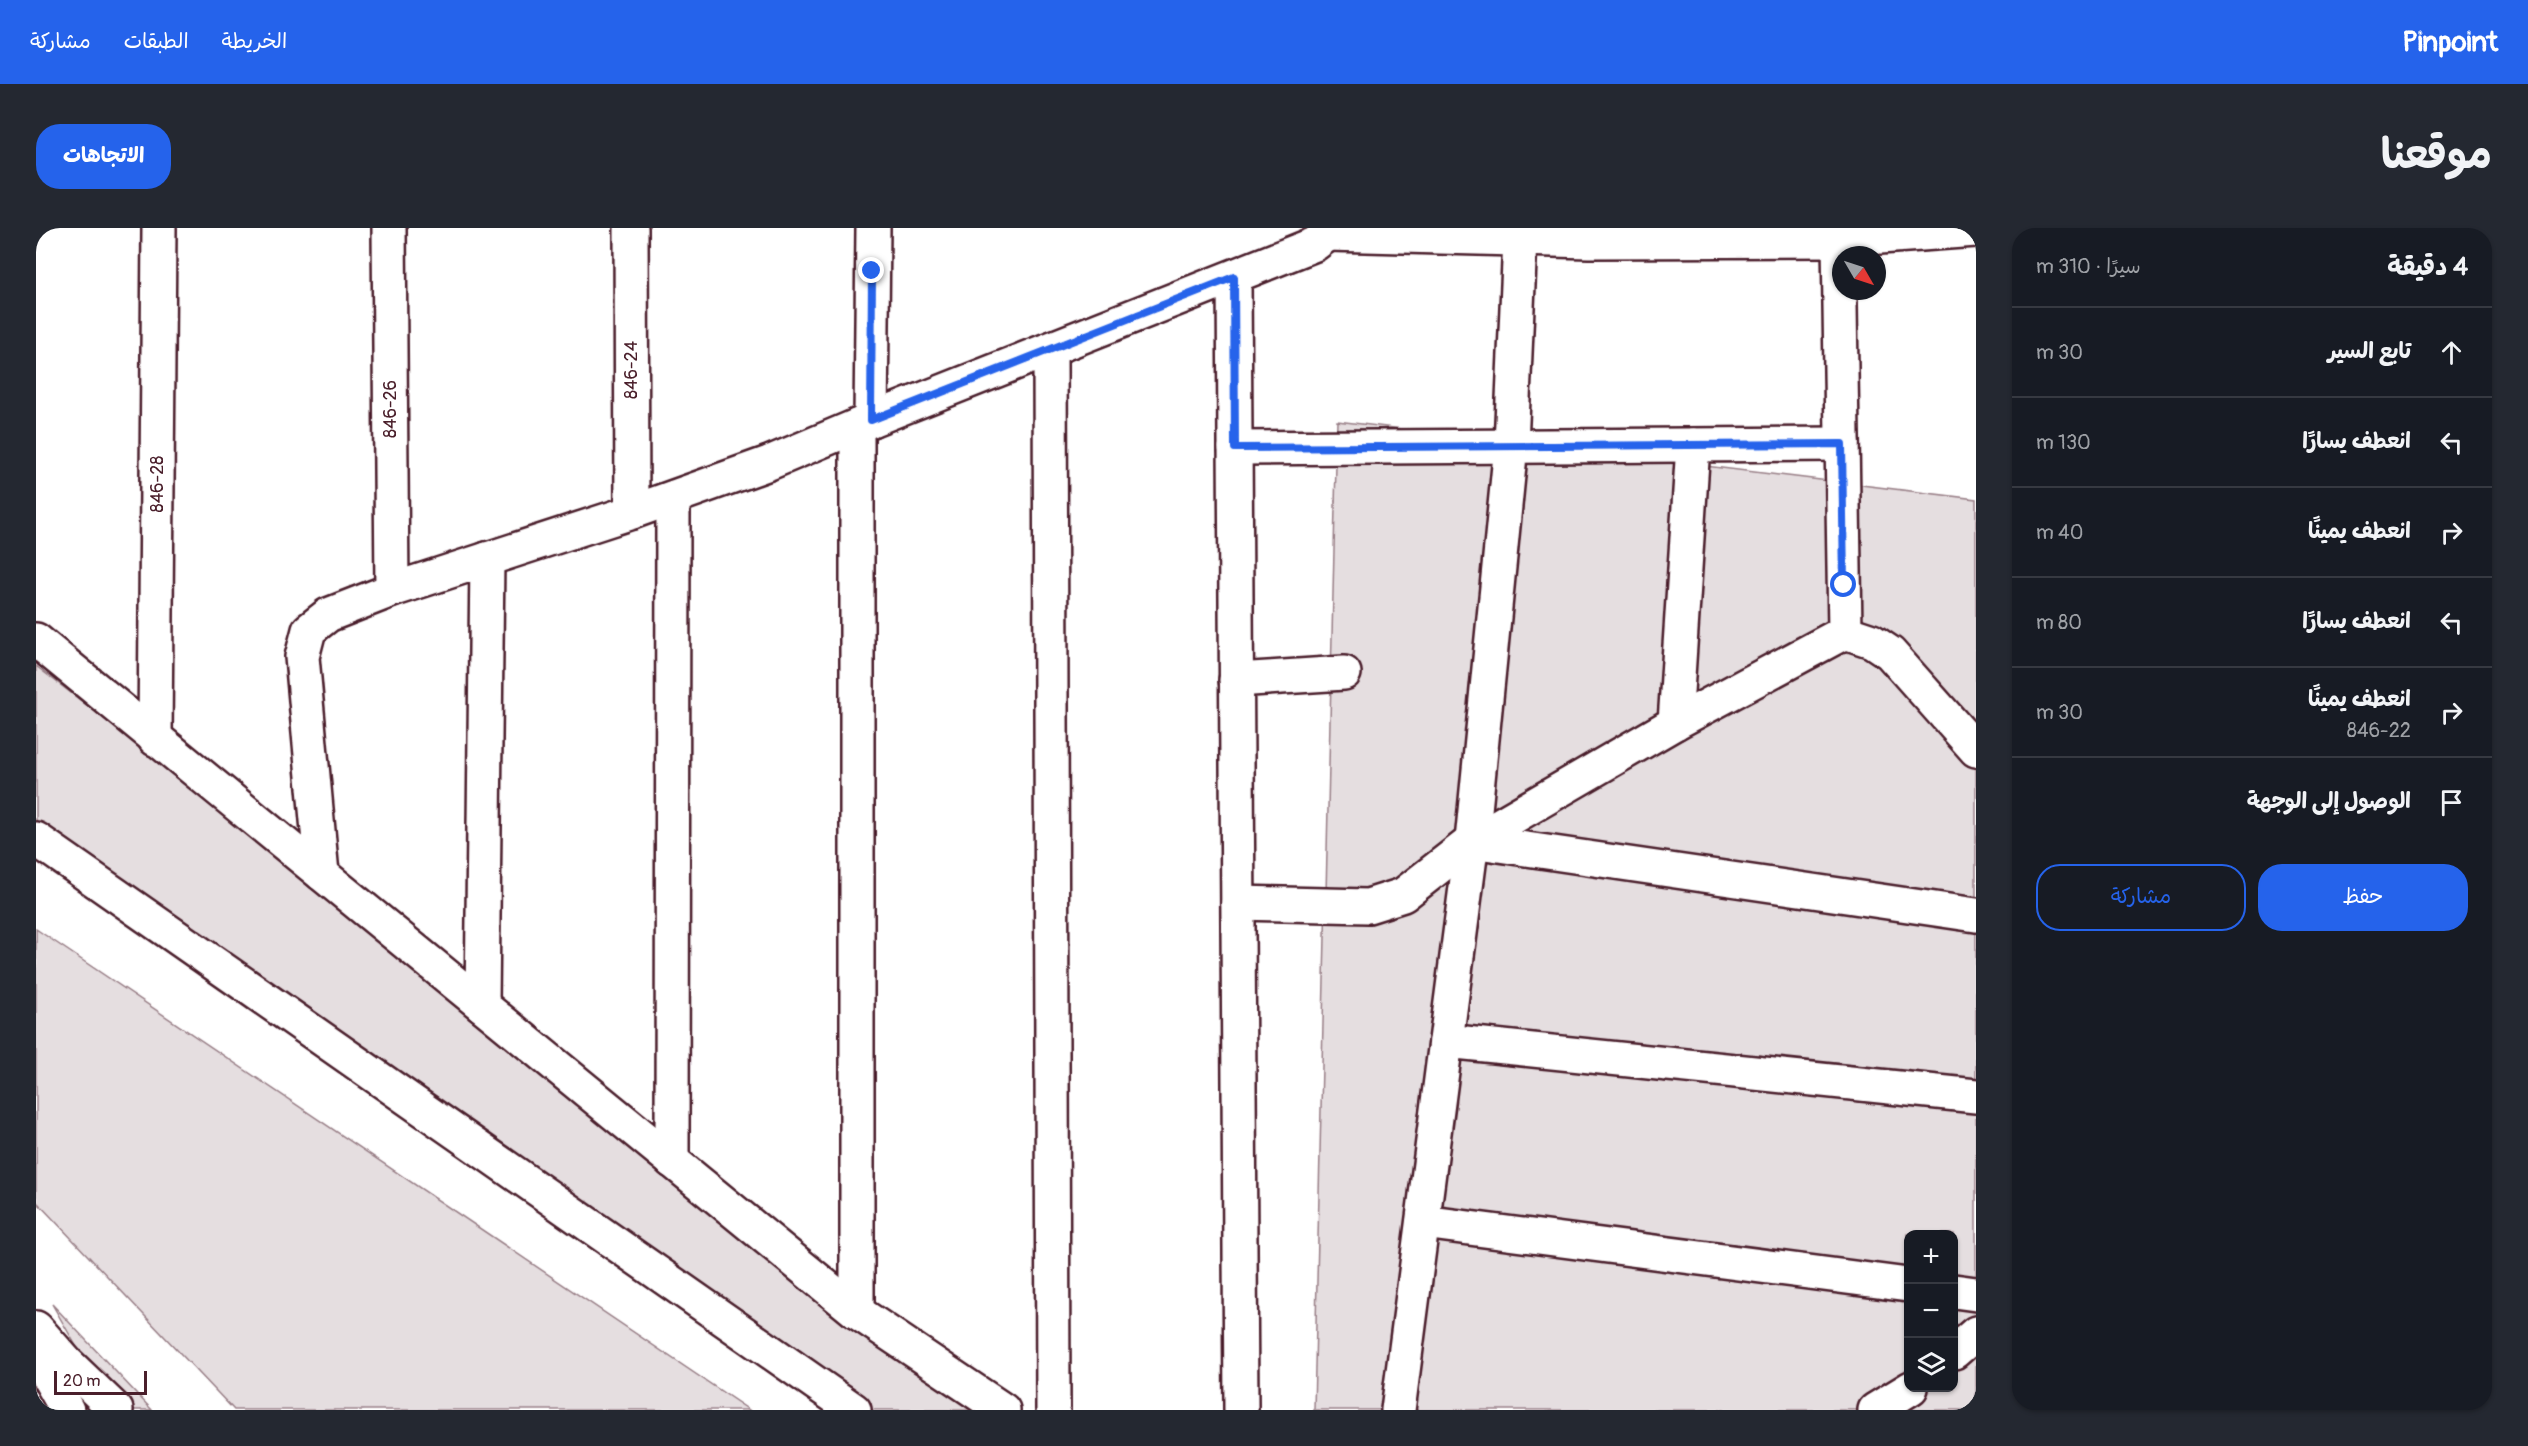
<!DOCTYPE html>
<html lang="ar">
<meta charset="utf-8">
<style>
:root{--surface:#171b24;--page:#242831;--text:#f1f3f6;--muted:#9ea1a6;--line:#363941;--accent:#2563eb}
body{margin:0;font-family:Pangolin,"Playpen Sans Arabic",sans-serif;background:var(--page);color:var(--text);direction:rtl}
.controls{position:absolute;right:18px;bottom:18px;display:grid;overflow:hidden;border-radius:12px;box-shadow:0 2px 4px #0004}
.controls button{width:54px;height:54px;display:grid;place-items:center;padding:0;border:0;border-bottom:2px solid var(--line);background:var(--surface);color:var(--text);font:30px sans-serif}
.compass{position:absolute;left:1796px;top:18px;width:54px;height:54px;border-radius:50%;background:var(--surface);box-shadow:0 2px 4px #0004;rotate:129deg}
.scale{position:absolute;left:18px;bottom:15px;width:93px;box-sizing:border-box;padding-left:6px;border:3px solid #4a1f2b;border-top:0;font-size:16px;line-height:21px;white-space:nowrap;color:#4a1f2b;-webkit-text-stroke:4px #fff;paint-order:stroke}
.stop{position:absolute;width:18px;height:18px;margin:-14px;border:4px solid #2563eb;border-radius:50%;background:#fff}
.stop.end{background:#2563eb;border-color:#fff;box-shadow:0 2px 6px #0008}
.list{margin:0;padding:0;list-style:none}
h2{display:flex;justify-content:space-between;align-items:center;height:78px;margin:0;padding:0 24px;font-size:26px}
h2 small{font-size:20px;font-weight:400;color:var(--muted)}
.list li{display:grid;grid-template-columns:39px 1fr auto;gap:18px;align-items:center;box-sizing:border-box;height:90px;padding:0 24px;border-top:2px solid var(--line)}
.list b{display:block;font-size:22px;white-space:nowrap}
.list p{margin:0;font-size:20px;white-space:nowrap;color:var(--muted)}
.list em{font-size:20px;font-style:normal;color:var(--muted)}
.actions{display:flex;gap:12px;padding:18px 24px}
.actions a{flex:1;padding:14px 0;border:2px solid var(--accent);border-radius:24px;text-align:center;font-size:21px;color:var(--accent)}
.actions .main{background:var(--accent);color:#fff}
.icon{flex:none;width:33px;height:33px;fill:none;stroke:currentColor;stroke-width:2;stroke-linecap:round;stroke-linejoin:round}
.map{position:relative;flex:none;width:1940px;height:1182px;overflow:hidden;direction:ltr;border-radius:24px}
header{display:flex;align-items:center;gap:36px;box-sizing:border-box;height:84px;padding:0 30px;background:var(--accent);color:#fff}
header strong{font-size:28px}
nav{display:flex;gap:33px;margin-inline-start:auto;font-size:21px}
.intro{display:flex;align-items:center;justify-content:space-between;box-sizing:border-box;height:144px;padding:0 36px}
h1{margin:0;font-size:42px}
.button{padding:15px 27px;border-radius:24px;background:var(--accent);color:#fff;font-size:21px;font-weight:700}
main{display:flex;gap:36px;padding:0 36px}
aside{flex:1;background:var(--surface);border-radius:24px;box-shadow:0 2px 4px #0004}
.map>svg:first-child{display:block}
.green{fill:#e5dee0;stroke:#987e86;stroke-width:1.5;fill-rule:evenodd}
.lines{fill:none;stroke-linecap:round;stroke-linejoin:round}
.street-casing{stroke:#4a1f2b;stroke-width:38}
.highway-casing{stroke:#4a1f2b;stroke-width:38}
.street{stroke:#fff;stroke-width:33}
.highway{stroke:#fff;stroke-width:33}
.route{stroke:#2563eb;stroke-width:8}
.labels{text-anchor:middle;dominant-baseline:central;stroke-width:4.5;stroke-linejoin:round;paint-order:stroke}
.street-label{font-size:18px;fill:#4a1f2b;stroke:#fff}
</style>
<header>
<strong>Pinpoint</strong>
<nav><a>الخريطة</a><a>الطبقات</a><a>مشاركة</a></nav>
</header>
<div class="intro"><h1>موقعنا</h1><a class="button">الاتجاهات</a></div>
<main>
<aside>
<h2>4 دقيقة<small>سيرًا · 310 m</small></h2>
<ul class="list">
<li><svg class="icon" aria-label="ahead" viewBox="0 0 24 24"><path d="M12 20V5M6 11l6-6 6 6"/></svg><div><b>تابع السير</b></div><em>30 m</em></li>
<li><svg class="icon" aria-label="left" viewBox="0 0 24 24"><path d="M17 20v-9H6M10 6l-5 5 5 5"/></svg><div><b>انعطف يسارًا</b></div><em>130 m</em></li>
<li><svg class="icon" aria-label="right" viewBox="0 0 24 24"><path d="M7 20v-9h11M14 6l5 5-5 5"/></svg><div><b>انعطف يمينًا</b></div><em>40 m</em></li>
<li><svg class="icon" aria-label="left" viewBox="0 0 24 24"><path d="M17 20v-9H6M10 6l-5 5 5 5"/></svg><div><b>انعطف يسارًا</b></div><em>80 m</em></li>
<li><svg class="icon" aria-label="right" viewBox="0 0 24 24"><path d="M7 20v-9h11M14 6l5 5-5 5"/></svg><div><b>انعطف يمينًا</b><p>846-22</p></div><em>30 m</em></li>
<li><svg class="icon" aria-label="arrive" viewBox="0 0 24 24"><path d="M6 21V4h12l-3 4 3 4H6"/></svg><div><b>الوصول إلى الوجهة</b></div></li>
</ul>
<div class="actions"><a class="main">حفظ</a><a>مشاركة</a></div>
</aside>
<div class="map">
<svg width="1940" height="1182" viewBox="0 0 1940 1182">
<rect width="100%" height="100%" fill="#fff"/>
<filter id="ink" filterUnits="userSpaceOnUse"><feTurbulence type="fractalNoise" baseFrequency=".0167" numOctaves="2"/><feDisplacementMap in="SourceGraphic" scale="12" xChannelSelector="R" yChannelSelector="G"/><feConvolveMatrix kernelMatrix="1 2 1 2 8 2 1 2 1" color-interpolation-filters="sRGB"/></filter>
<g filter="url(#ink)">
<g class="green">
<path d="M1301 193 1940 271V1182H1278ZM1872 1006H1918V1160H1872Z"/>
<path d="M0 438 963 1182H837L368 861 0 615Z"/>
<path d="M0 701 713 1182H198L0 973Z"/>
<path d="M16 1076 116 1182H77Z"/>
</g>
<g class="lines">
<defs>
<g id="street">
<path d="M353 0 356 362"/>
<path d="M595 0 596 284"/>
<path d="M1799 0 1803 12 1809 404"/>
<path d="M1292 6 1553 13 1803 12 1940 2"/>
<path d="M1198 49 1205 1182"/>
<path d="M1014 122 1017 1182"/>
<path d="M835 192 837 0"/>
<path d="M1199 220 1806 216"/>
<path d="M0 412 821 1084 967 1182"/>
<path d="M1200 452 1308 445"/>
<path d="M1639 495 1657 217"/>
<path d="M119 511 123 0"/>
<path d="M1436 613 1940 687"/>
<path d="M286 646 266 429 273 402 292 387 356 362 596 284 733 235 835 192 1279 16 1292 6 1294 0"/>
<path d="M1202 675 1332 678 1367 667 1436 613 1639 495 1809 404 1836 413 1854 425 1940 522"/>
<path d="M446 777 451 331"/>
<path d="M1410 813 1940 868"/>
<path d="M636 933 637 270"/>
<path d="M1387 994 1872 1057"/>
<path d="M1918 1063 1940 1066"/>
<path d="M821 1084V198"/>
<path d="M1918 1124 1940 1105"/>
<path d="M1362 1182 1436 613 1475 217 1484 11"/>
<path d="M1839 1182 1875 1160"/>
</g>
<g id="highway">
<path d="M0 611 818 1182"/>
<path d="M0 1100 31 1135 80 1182"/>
<path d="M0 1127 31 1182"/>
</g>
</defs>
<use href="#street" class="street-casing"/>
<use href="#highway" class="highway-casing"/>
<use href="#street" class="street"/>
<use href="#highway" class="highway"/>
</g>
</g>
<g class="lines" filter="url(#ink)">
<path class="route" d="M836 43 835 192 1198 49 1199 220 1806 216 1808 357"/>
</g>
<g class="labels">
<g class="street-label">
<text transform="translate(595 142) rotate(-90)">846-24</text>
<text transform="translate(354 181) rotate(-90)">846-26</text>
<text transform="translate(121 256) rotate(-90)">846-28</text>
</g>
</g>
</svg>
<div class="controls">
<button>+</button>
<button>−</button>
<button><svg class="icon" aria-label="layers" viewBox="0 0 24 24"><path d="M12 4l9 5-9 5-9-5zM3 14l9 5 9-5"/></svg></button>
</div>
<svg class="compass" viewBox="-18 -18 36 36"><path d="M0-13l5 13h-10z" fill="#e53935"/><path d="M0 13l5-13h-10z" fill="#9ea1a6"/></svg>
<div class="scale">20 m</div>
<div class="stop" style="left:1808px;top:357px"></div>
<div class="stop end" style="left:836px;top:43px"></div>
</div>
</main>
